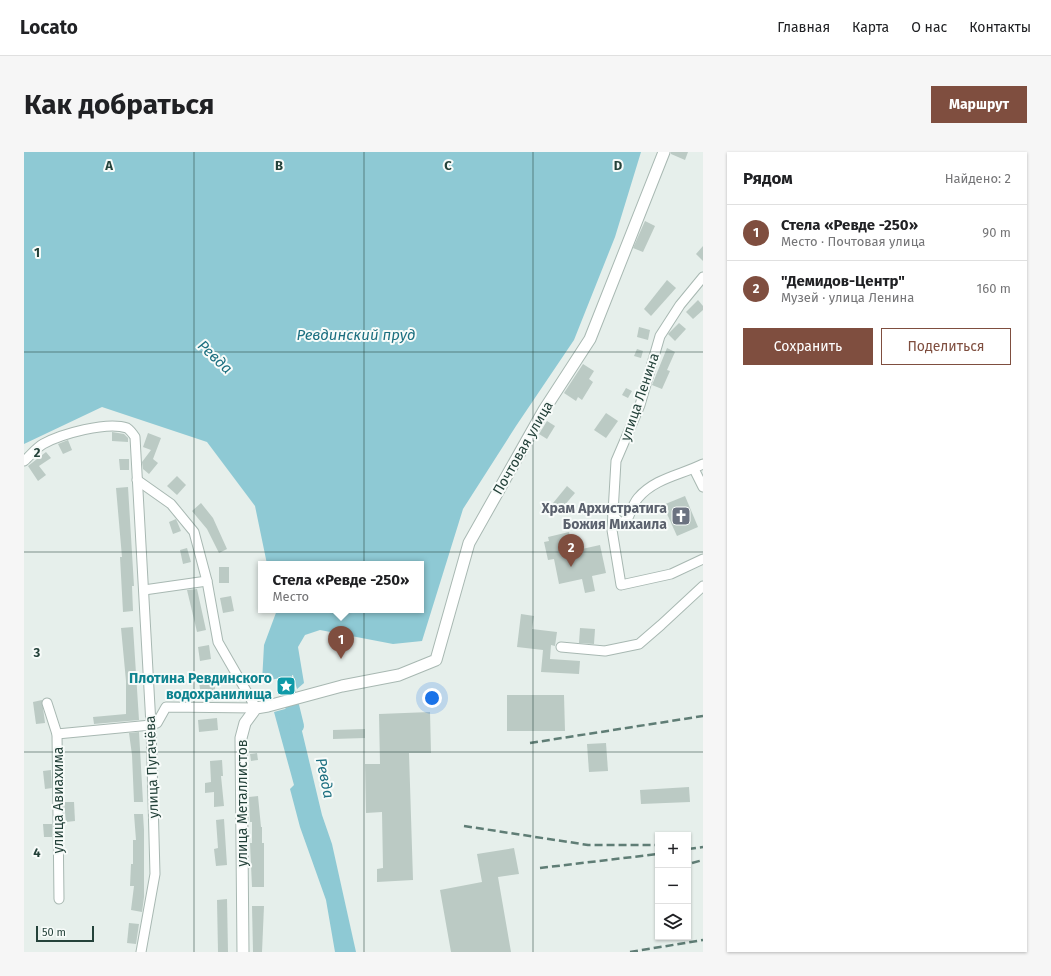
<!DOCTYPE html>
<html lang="ru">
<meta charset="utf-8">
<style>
:root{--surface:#fff;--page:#f6f6f6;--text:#202124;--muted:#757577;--line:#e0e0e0;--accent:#7f4e3f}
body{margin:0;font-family:"Fira Sans",sans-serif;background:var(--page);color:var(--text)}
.controls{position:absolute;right:12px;bottom:12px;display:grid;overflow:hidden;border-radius:0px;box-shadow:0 1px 3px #0004}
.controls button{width:36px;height:36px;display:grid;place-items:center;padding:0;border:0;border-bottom:1px solid var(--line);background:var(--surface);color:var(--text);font:20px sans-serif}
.scale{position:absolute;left:12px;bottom:10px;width:58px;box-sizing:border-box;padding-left:4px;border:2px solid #24423a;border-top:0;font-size:11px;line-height:14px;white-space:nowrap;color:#24423a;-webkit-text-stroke:3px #f7fbf9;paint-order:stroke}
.you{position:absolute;left:408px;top:546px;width:14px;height:14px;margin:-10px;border:3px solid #fff;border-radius:50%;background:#1a73e8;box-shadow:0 0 0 6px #1a73e833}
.badge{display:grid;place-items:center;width:26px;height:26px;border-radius:50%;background:var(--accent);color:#fff;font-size:13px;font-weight:700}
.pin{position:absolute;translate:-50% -33px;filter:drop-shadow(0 1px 2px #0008)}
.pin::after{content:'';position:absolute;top:21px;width:14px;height:12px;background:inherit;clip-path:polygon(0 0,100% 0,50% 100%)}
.popup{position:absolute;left:234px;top:409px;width:166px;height:52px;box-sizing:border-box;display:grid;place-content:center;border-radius:0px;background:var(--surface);filter:drop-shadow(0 1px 3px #0005);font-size:13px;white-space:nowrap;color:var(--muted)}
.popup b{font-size:15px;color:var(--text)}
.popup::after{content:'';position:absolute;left:50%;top:100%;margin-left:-8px;border:8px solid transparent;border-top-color:var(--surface)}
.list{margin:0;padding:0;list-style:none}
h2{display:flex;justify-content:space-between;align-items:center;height:52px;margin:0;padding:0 16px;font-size:17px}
h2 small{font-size:13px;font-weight:400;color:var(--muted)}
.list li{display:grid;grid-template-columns:26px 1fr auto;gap:12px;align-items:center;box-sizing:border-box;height:56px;padding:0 16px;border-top:1px solid var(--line)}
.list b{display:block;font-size:15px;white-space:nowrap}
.list p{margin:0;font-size:13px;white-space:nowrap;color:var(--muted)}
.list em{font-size:13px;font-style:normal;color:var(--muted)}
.actions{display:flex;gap:8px;padding:12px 16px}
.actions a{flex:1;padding:9px 0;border:1px solid var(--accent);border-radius:0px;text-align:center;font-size:14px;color:var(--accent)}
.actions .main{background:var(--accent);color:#fff}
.icon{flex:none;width:22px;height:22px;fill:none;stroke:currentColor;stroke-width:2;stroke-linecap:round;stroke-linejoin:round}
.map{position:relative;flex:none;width:679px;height:800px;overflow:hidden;border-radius:0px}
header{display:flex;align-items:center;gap:24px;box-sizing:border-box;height:56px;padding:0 20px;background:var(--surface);border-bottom:1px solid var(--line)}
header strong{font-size:19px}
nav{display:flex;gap:22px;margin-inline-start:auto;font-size:14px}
.intro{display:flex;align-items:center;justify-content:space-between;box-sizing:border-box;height:96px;padding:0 24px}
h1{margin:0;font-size:28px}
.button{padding:10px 18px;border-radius:0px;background:var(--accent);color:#fff;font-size:14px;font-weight:700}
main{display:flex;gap:24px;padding:0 24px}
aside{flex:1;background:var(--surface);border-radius:0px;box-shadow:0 1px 3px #0004}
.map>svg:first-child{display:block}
.water{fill:#8ec9d4}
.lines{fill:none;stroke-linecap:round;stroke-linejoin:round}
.river{stroke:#8ec9d4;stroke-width:14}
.building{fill:#bbcac4}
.minor-casing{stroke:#a8b8b2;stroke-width:11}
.tertiary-casing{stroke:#a8b8b2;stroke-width:13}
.minor{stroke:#fff;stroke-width:9}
.tertiary{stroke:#fff;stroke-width:11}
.rail{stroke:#5f7d75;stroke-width:2.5;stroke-dasharray:8 4;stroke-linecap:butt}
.grid{fill:none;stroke:#24423a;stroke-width:1;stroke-opacity:0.55}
.labels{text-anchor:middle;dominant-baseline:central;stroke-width:4;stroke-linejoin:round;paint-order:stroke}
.street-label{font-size:14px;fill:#24423a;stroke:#f7fbf9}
.worship-label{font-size:14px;font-weight:bold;fill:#5b616d;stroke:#f7fbf9;text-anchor:end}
.culture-label{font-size:14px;font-weight:bold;fill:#0d838f;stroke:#f7fbf9;text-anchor:end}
.water-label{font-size:15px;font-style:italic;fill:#1c6f80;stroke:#f7fbf9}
.grid-label{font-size:13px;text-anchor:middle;font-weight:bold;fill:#24423a;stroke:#f7fbf9;stroke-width:4;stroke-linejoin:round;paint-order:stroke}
</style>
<header>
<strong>Locato</strong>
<nav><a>Главная</a><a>Карта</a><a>О нас</a><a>Контакты</a></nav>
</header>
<div class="intro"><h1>Как добраться</h1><a class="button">Маршрут</a></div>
<main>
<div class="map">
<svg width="679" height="800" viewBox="0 0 679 800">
<rect width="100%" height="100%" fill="#e6efeb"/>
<g class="water">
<path d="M0 0H617L591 85 550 188 492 274 439 357 398 489 369 492 296 478 281 483 274 495 280 531 273 537 269 523 238 530 240 493 253 458H397V412H243L231 354 183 290 78 255 0 292Z"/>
<path d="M272 554 298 663 308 692 332 800H311L302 748 276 675 266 637 270 633 250 560Z"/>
</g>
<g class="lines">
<path class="river" d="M261 506V525L273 574"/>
</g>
<g class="building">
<path d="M647 0H664L661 8 647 2Z"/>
<path d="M621 69 631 74 619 100 609 96Z"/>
<path d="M679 94V109L672 102Z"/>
<path d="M643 128 652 136 627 164 620 157Z"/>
<path d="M674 148 679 154V158L669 167 662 160Z"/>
<path d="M655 171 662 177 651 189 644 182Z"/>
<path d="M615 175 626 178 624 188 613 185Z"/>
<path d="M643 196 651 200 643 218 646 219 638 237 628 233Z"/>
<path d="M613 197 619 199 617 206 610 204Z"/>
<path d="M559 212 570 219 565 227 569 230 558 248 554 245 552 249 540 241Z"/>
<path d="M602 236 608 239 604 246 598 243Z"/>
<path d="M582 261 594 269 582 286 570 278Z"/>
<path d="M523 269 531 274 523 287 515 282Z"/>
<path d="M88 280 100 282 104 286V290L88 289Z"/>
<path d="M124 281 137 286 129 307 134 311 125 322 119 317 118 310 127 298 119 295Z"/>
<path d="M44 288 48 298 39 302 34 292Z"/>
<path d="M22 300 27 306 15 314 22 323 14 329 4 314Z"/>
<path d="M95 307H105V318H96Z"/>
<path d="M153 324 162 333 153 343 143 334Z"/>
<path d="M543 334 551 341 533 362 525 356Z"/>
<path d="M104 335 110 434H108L109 459 99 460 96 405H98L92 336Z"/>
<path d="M661 344 674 375 653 384 639 353Z"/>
<path d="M177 351 189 366 203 397 195 401 183 377 168 359Z"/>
<path d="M152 367 157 379 149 382 145 370Z"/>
<path d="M545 380 549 399 576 393 582 421 568 424 571 439 561 441 558 427 535 432 530 407 524 408 520 390 525 389 524 385Z"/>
<path d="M163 396 167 410 159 412 156 398Z"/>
<rect x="195" y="415" width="10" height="16"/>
<path d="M173 437 182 478 173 480 163 438Z"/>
<path d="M207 444 210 459 199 461 196 446Z"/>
<path d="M497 462 510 464 508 477 533 480 531 494 527 493 526 507 556 509 555 522 517 520 519 498 493 495Z"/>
<path d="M109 475 115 568 70 572 69 565 102 562V529L97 476Z"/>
<path d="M556 476 571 477 570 492 555 491Z"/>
<path d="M185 493 187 507 176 509 174 495Z"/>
<path d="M190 527 192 545 177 546 175 529Z"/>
<path d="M483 543H540L541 579H483Z"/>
<path d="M18 548 21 571 12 572 9 550Z"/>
<path d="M406 560 407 601H385L389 728 353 730V717L359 716 358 660 342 661 341 612H356L355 562Z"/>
<path d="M193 566 194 578 175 580 174 568Z"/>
<path d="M341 577V586L309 587V578Z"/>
<path d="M115 580 119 650H110L108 603 105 581Z"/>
<path d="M582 591 584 619 565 620 563 592Z"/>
<path d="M233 601 234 608 227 609 226 602Z"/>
<path d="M198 608 199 624H197L200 654 190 655V640L181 641V631L187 630 186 609Z"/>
<path d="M27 618 28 636 21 637 19 619Z"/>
<path d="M665 635 666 650 617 652 616 638Z"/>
<path d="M234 644 237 675H238V691H240V735H228L226 691H228V670H226L225 645Z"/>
<path d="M40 650H50L51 669 42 670Z"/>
<path d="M110 662H119L120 678V745L118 760 107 758 110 734H106L107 712H109V688H112Z"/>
<path d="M200 667 203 713 192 714 190 697 194 696 192 668Z"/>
<path d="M19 672H28V685H20Z"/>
<path d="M490 696 495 722 474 725 487 800H427L416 738 458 730 453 702Z"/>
<path d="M203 747 204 800H194L193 748Z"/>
<path d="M228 754H240L238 800H229Z"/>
<path d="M105 771 115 772 112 792 103 791Z"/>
</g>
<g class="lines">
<defs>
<g id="minor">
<path d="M679 125 656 153 636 184 616 253 592 309 588 378 597 433 647 422 679 407"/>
<path d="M0 309C6 304 12 296 19 292 37 282 83 269 103 276 106 278 109 282 111 285L127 573 131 722 117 800"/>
<path d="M670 317 679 335"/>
<path d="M589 363 596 371 603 368C606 362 609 352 614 346 631 326 657 323 679 312"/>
<path d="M120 438 183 429"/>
<path d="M537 495 581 499 615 492 637 473 679 434"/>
<path d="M23 551 33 582 35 747"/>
<path d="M33 582 127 573 133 571 142 555 232 556 194 490 183 429 170 380 147 352 113 328"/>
</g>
<path id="tertiary" d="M219 800 217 586 221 571 232 556 244 554 318 534 375 523 412 508 445 391 520 258 566 187 640 0"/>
</defs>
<use href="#minor" class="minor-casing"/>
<use href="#tertiary" class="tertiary-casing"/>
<use href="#minor" class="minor"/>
<use href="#tertiary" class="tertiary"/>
<g class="rail">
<path d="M506 591 679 564"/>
<path d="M440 674 564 693H634"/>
<path d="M664 697 679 695"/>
<path d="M668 711 679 708"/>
<path d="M516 716 634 702"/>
<path d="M606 800 679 788"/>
</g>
</g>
<path class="grid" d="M170 0V800M340 0V800M509 0V800M0 200H679M0 400H679M0 600H679"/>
<defs>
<symbol id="church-square" viewBox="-11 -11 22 22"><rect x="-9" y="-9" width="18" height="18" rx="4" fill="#6b7280" stroke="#f7fbf9"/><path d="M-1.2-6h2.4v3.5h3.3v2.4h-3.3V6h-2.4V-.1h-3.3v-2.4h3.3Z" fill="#fff"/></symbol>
<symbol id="sight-square" viewBox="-11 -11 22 22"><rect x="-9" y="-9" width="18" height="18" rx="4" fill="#0f9aa8" stroke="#f7fbf9"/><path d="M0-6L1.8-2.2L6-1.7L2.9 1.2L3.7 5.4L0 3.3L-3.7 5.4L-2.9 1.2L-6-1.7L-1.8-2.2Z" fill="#fff"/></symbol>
</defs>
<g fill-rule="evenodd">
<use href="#church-square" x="646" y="353" width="22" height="22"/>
<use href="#sight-square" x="251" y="523" width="22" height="22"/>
</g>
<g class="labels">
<g class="street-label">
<text transform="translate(616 245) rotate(-71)">улица Ленина</text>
<text transform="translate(499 296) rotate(-60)">Почтовая улица</text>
<text transform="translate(128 615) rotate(-92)">улица Пугачёва</text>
<text transform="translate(34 648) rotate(-90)">улица Авиахима</text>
<text transform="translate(218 651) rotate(-90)">улица Металлистов</text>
</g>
<g class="worship-label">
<text x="643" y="356">Храм Архистратига<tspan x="643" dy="16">Божия Михаила</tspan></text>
</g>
<g class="culture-label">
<text x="248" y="526">Плотина Ревдинского<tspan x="248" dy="16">водохранилища</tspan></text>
</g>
<g class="water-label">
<text x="332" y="183">Ревдинский пруд</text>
<text transform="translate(191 205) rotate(43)">Ревда</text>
<text transform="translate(301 626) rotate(78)">Ревда</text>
</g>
</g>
<g class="grid-label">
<text x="85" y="18">A</text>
<text x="255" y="18">B</text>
<text x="424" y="18">C</text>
<text x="594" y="18">D</text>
<text x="13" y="105">1</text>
<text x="13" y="305">2</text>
<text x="13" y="505">3</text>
<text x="13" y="705">4</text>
</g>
</svg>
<div class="controls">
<button>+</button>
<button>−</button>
<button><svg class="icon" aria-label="layers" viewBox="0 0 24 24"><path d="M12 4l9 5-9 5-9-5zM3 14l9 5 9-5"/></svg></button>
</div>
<div class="scale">50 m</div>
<div class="you"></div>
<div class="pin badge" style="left:317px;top:507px">1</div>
<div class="popup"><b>Стела «Ревде -250»</b>Место</div>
<div class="pin badge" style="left:547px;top:415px">2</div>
</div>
<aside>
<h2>Рядом<small>Найдено: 2</small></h2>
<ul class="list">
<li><span class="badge">1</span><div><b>Стела «Ревде -250»</b><p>Место · Почтовая улица</p></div><em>90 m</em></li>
<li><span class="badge">2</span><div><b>&quot;Демидов-Центр&quot;</b><p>Музей · улица Ленина</p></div><em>160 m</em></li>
</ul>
<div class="actions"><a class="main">Сохранить</a><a>Поделиться</a></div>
</aside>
</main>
